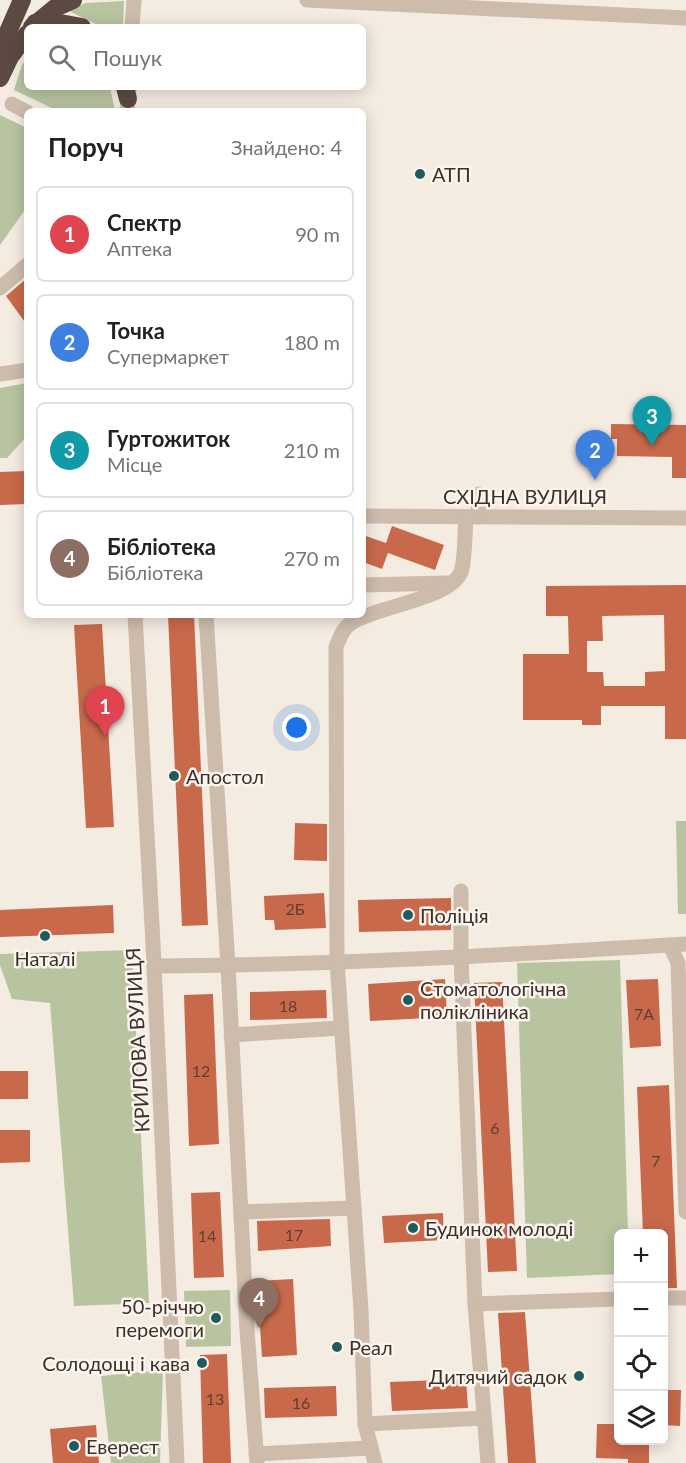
<!DOCTYPE html>
<html lang="uk">
<meta charset="utf-8">
<style>
body{margin:0;font-family:Lato,sans-serif;background:#f2f2f2;color:#202124}
.controls{position:absolute;right:18px;bottom:18px;display:grid;overflow:hidden;border-radius:9px;box-shadow:0 3px 15px #0003}
.controls button{width:54px;height:54px;display:grid;place-items:center;padding:0;border:0;border-bottom:2px solid #e0e0e0;background:#fff;color:#202124;font:30px sans-serif}
.you{position:absolute;left:297px;top:728px;width:21px;height:21px;margin:-15px;border:4px solid #fff;border-radius:50%;background:#1a73e8;box-shadow:0 0 0 9px #1a73e833}
.badge{display:grid;place-items:center;width:39px;height:39px;border-radius:50%;background:#ea580c;color:#fff;font-size:20px;font-weight:700}
.pin{position:absolute;translate:-50% -50px;filter:drop-shadow(0 2px 3px #0008)}
.pin::after{content:'';position:absolute;top:32px;width:21px;height:18px;background:inherit;clip-path:polygon(0 0,100% 0,50% 100%)}
.list{margin:0;padding:0;list-style:none}
h2{display:flex;justify-content:space-between;align-items:center;height:78px;margin:0;padding:0 24px;font-size:26px}
h2 small{font-size:20px;font-weight:400;color:#757577}
.list li{display:grid;grid-template-columns:39px 1fr auto;gap:18px;align-items:center;box-sizing:border-box;height:96px;margin:0 12px 12px;padding:0 12px;border:2px solid #e0e0e0;border-radius:9px}
.list b{display:block;font-size:22px;white-space:nowrap}
.list p{margin:0;font-size:20px;white-space:nowrap;color:#757577}
.list em{font-size:20px;font-style:normal;color:#757577}
.icon{flex:none;width:33px;height:33px;fill:none;stroke:currentColor;stroke-width:2;stroke-linecap:round;stroke-linejoin:round}
.map{position:relative;flex:none;width:686px;height:1463px;overflow:hidden}
.search{position:absolute;background:#fff;box-shadow:0 3px 15px #0003;left:24px;top:24px;width:342px;height:66px;display:flex;align-items:center;gap:15px;box-sizing:border-box;padding:0 21px;border-radius:9px;color:#757577;font-size:22px}
.panel{position:absolute;background:#fff;box-shadow:0 3px 15px #0003;left:24px;top:108px;width:342px;height:510px;border-radius:9px}
.map>svg:first-child{display:block}
.green{fill:#b8c4a0}
.building{fill:#c8694b;fill-rule:evenodd}
.lines{fill:none;stroke-linecap:round;stroke-linejoin:round}
.minor{stroke:#cdbbac;stroke-width:15}
.highway{stroke:#5c4a42;stroke-width:18}
.poi-dot{fill:#1f5a5e;stroke:#fbf5ee;stroke-width:2}
.labels{text-anchor:middle;dominant-baseline:central;stroke-width:5;stroke-linejoin:round;paint-order:stroke}
.number-label{font-size:16px;fill:#5e3e33}
.poi-label{font-size:20px;fill:#3b302b;stroke:#fbf5ee;text-anchor:start}
.street-label{font-size:20px;fill:#3b302b;stroke:#fbf5ee}
</style>
<div class="map">
<svg width="686" height="1463" viewBox="0 0 686 1463">
<rect width="100%" height="100%" fill="#f4ebe1"/>
<g class="green">
<path d="M124,1L123,27H102L71,12V9L86,3Z"/>
<path d="M27,58V87H110L115,111H58L14,90L22,65Z"/>
<path d="M0,115L27,128V207L0,245Z"/>
<path d="M27,383V436L7,458H0V388Z"/>
<path d="M676,821H686V914H678Z"/>
<path d="M132,950L149,1303L74,1306L50,1003L12,999L0,965V954Z"/>
<path d="M620,960L628,1233L618,1234V1274L527,1278L517,963Z"/>
<path d="M230,1290L231,1346L186,1347L184,1291Z"/>
<path d="M163,1370L160,1463H111L101,1376Z"/>
</g>
<g class="building">
<path d="M26,279L27,280V325L6,296Z"/>
<path d="M611,424L686,425V478H672V457L617,456V439H611Z"/>
<path d="M27,471V504L0,505V472Z"/>
<path d="M392,526L444,545L435,570L388,553L382,569L363,562V535L386,543Z"/>
<path d="M686,585V739H665V706H601V725H582V720H523V654H569L568,616H546V586ZM664,615L665,671L645,672V686H604L603,672H587V641H603L602,616Z"/>
<path d="M168,615H194L208,925L182,926Z"/>
<path d="M102,624L114,827L86,828L74,625Z"/>
<path d="M295,823L327,824V861L294,860Z"/>
<path d="M324,893L326,928L275,930L274,920H265L264,896Z"/>
<path d="M451,898V930L359,932L358,900Z"/>
<path d="M113,905L114,933L0,937V910Z"/>
<path d="M445,979L447,1017L370,1021L368,984Z"/>
<path d="M658,979L661,1046L630,1048L626,980Z"/>
<path d="M502,982L517,1271L488,1272L474,983Z"/>
<path d="M326,990L327,1018L250,1020V992Z"/>
<path d="M213,994L219,1144L189,1146L184,995Z"/>
<rect x="0" y="1071" width="28" height="28"/>
<path d="M669,1085L677,1288H663V1233H643L637,1087Z"/>
<path d="M0,1130H30V1162L0,1163Z"/>
<path d="M220,1192L224,1277L194,1278L191,1193Z"/>
<path d="M443,1213L444,1240L384,1243L382,1216Z"/>
<path d="M330,1219L331,1246L258,1251L257,1221Z"/>
<path d="M293,1279L297,1355L262,1357L257,1281Z"/>
<path d="M525,1312L536,1463H508L498,1313Z"/>
<path d="M227,1354L231,1463H203L200,1355Z"/>
<path d="M466,1379L468,1408L392,1411L390,1382Z"/>
<path d="M336,1386L337,1416L265,1418L264,1388Z"/>
<path d="M663,1390H681L680,1426L663,1425Z"/>
<path d="M597,1424H618V1440H649V1463H628V1459L596,1458Z"/>
<path d="M96,1425L99,1463H53L50,1429Z"/>
</g>
<g class="lines">
<g class="minor">
<path d="M307,0L686,18"/>
<path d="M132,27L134,0"/>
<path d="M12,104L27,112"/>
<path d="M127,111L129,87"/>
<path d="M0,288L27,265"/>
<path d="M0,374L27,370"/>
<path d="M363,516L686,518"/>
<path d="M478,517L479,494"/>
<path d="M363,585L447,583"/>
<path d="M135,615L153,944L177,1463"/>
<path d="M206,615L228,966L247,1330L257,1463"/>
<path d="M461,891V957L475,1304L488,1463"/>
<path d="M670,945L678,963L686,1212"/>
<path d="M154,966C331,965 509,955 686,944"/>
<path d="M231,1035L341,1028"/>
<path d="M241,1212L354,1208"/>
<path d="M664,1298H686"/>
<path d="M475,1304L618,1299"/>
<path d="M365,1424L484,1418"/>
<path d="M256,1454L371,1448"/>
<path d="M375,1463L365,1424L361,1310L337,962L336,647C339,640 343,628 350,624C375,606 449,600 461,572C465,562 465,530 466,517"/>
</g>
<g class="highway">
<path d="M35,23L55,22L82,27"/>
<path d="M32,27L55,8L73,0"/>
<path d="M0,50L22,0"/>
<path d="M0,78L10,57L27,34"/>
<path d="M125,87L128,99"/>
</g>
</g>
<g class="poi-dot">
<circle cx="420" cy="174" r="6"/>
<circle cx="174" cy="776" r="6"/>
<circle cx="408" cy="915" r="6"/>
<circle cx="45" cy="936" r="6"/>
<circle cx="408" cy="1000" r="6"/>
<circle cx="413" cy="1228" r="6"/>
<circle cx="216" cy="1318" r="6"/>
<circle cx="337" cy="1347" r="6"/>
<circle cx="202" cy="1363" r="6"/>
<circle cx="579" cy="1376" r="6"/>
<circle cx="74" cy="1446" r="6"/>
</g>
<g class="labels">
<g class="number-label">
<text x="295" y="908">2Б</text>
<text x="288" y="1005">18</text>
<text x="644" y="1013">7А</text>
<text x="201" y="1070">12</text>
<text x="495" y="1127">6</text>
<text x="656" y="1160">7</text>
<text x="294" y="1234">17</text>
<text x="207" y="1235">14</text>
<text x="215" y="1398">13</text>
<text x="301" y="1402">16</text>
</g>
<g class="poi-label">
<text x="432" y="174">АТП</text>
<text x="186" y="776">Апостол</text>
<text x="420" y="915">Поліція</text>
<text x="45" y="958" text-anchor="middle">Наталі</text>
<text x="420" y="988">Стоматологічна<tspan x="420" dy="23">полікліника</tspan></text>
<text x="425" y="1228">Будинок молоді</text>
<text x="204" y="1306" text-anchor="end">50-річчю<tspan x="204" dy="23">перемоги</tspan></text>
<text x="349" y="1347">Реал</text>
<text x="190" y="1363" text-anchor="end">Солодощі і кава</text>
<text x="567" y="1376" text-anchor="end">Дитячий садок</text>
<text x="86" y="1446">Еверест</text>
</g>
<g class="street-label">
<text x="525" y="496">СХІДНА ВУЛИЦЯ</text>
<text transform="translate(137 1040) rotate(-93)">КРИЛОВА ВУЛИЦЯ</text>
</g>
</g>
</svg>
<div class="controls">
<button>+</button>
<button>−</button>
<button><svg class="icon" aria-label="locate" viewBox="0 0 24 24"><circle cx="12" cy="12" r="6"/><path d="M12 2v4M12 18v4M2 12h4M18 12h4"/></svg></button>
<button><svg class="icon" aria-label="layers" viewBox="0 0 24 24"><path d="M12 4l9 5-9 5-9-5zM3 14l9 5 9-5"/></svg></button>
</div>
<div class="you"></div>
<div class="pin badge" style="left:105px;top:736px;background:#e0444e">1</div>
<div class="pin badge" style="left:595px;top:480px;background:#3f7fe0">2</div>
<div class="pin badge" style="left:652px;top:446px;background:#0f9aa8">3</div>
<div class="pin badge" style="left:259px;top:1328px;background:#8d6e63">4</div>
<div class="search"><svg class="icon" aria-label="search" viewBox="0 0 24 24"><circle cx="10" cy="10" r="6"/><path d="M15 15l6 6"/></svg>Пошук</div>
<section class="panel">
<h2>Поруч<small>Знайдено: 4</small></h2>
<ul class="list">
<li><span class="badge" style="background:#e0444e">1</span><div><b>Спектр</b><p>Аптека</p></div><em>90 m</em></li>
<li><span class="badge" style="background:#3f7fe0">2</span><div><b>Точка</b><p>Супермаркет</p></div><em>180 m</em></li>
<li><span class="badge" style="background:#0f9aa8">3</span><div><b>Гуртожиток</b><p>Місце</p></div><em>210 m</em></li>
<li><span class="badge" style="background:#8d6e63">4</span><div><b>Бібліотека</b><p>Бібліотека</p></div><em>270 m</em></li>
</ul>
</section>
</div>
